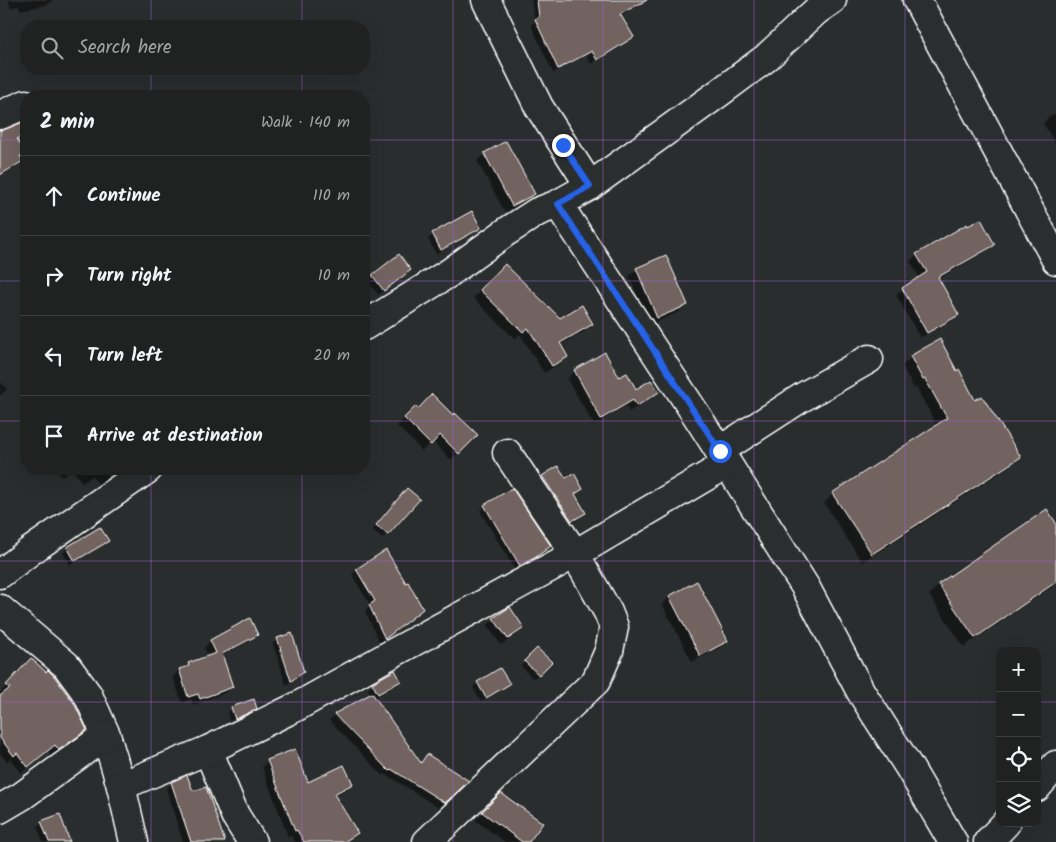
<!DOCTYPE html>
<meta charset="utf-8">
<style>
body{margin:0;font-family:Kalam,sans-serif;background:#2d2f2f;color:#f1f3f6}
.controls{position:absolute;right:15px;bottom:15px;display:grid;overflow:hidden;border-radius:10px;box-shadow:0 5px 20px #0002}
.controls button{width:45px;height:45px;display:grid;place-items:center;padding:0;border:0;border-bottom:1px solid #3d3f40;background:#202222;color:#f1f3f6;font:25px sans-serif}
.stop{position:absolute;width:15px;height:15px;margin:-11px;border:4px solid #2563eb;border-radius:50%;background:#fff}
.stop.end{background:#2563eb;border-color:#fff;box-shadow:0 1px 5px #0008}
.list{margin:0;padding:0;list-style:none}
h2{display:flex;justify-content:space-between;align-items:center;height:65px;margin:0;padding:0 20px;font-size:21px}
h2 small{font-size:16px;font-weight:400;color:#a2a4a5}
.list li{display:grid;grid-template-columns:32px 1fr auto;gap:15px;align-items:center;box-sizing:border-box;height:80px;padding:0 20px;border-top:1px solid #3d3f40}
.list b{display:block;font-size:19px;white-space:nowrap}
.list em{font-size:16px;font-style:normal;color:#a2a4a5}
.icon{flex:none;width:28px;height:28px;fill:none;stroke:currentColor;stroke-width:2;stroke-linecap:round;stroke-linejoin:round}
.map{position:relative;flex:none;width:1056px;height:842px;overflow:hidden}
.search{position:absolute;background:#202222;box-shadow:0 5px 20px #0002;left:20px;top:20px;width:350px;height:55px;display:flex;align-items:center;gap:12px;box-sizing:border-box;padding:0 18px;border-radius:20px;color:#a2a4a5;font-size:19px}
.panel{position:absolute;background:#202222;box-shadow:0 5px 20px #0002;left:20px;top:90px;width:350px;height:385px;border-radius:20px}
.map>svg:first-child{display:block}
.shadow{fill:#0007}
.building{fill:#726460;stroke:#fff}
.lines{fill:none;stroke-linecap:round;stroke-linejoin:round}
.minor-casing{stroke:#fff;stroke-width:31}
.minor{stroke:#2a2d2e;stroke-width:28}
.route{stroke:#2563eb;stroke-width:6}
.grid{fill:none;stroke:#9c61cf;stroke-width:1;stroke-opacity:0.55}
</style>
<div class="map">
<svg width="1056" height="842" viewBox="0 0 1056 842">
<rect width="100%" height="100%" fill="#2a2d2e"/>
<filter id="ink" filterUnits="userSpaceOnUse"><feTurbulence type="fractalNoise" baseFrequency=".02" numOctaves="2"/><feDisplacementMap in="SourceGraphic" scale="10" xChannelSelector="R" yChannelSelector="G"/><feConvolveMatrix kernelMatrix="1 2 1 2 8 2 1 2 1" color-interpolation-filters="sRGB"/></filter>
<g filter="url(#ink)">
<g class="shadow">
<path d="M9,0H52V1L47,5L20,10L19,6L10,8Z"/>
<path d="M531,0H630L633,6L628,11L620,16L632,36L627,41L591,64L586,55L553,73L531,25L535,21Z"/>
<path d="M1056,113V145L1043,123L1048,118Z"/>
<path d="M26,122V137L17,141L24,153L20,157L22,161L17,166L0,176V132L6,131Z"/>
<path d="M485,154L533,194L526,201L505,212L477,161Z"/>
<path d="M472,213L480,228L475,232L436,254L428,239L433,234Z"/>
<path d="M994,244L987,251L938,279L957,315L951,321L920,338L896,295L902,289L920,278L910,261L917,255Z"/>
<path d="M399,256L405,275L378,295L368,281Z"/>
<path d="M505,265L559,319L591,324L584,332L560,345L567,356L559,364L544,373L520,334L515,339L473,298Z"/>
<path d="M637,269L686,305L679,312L650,325L629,276Z"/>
<path d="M604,354L619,379L636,391L657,392L650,399L629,412L626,406L594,425L567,379L574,371Z"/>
<path d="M911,357L956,372L975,401L1019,456L1010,466L874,555L835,494L937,426L916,387L914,389L902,366Z"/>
<path d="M0,381L7,389L0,396Z"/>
<path d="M415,408L418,410L453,416L476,435L451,460L432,441L422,451L397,426Z"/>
<path d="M558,468L565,480L581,489L575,495L585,512L577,520L564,528L535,485L542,477Z"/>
<path d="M55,469H71L62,477Z"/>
<path d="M72,469H117L98,484L92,476L83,483Z"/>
<path d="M511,490L544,551L530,562L515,570L480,511L485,506Z"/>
<path d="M403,494L418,499L382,539L372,530Z"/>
<path d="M832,495L872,556L862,562L824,503Z"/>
<path d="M1056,525V584L964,647L929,595L939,585Z"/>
<path d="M100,529L107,540L102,545L70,565L63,553L68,548Z"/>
<path d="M385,552L416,614L380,643L365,611L370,605L352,575L356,570Z"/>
<path d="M669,597L727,640L719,648L692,662L662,604Z"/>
<path d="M510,609L522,628L516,635L501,645L487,626L493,619Z"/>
<path d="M249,620L257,634L250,641L221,656L232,686L225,693L193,705L191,699L182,703L173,677L179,670L184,668L188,664L209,657L204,648L210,641Z"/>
<path d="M278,639L302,672L286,685L273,644Z"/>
<path d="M537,650L550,662L533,679L521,666Z"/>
<path d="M25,667L46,673L85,730L78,736L51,756L48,751L21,773L10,759L7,762L0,753V697L3,695L0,693Z"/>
<path d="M500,670L508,684L503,689L481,702L473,688L477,683Z"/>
<path d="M395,671L400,681L395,685L374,698L420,763L427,756L467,781L439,808L385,774L383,776L329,720L335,715L371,695L368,689L372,684Z"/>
<path d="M232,708H256L251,713L230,723L227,713Z"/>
<path d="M268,761L307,784H352L346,790L334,796L357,833L346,842H295L291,836L288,837L262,767Z"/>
<path d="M172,783L192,793L223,842H183L166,789Z"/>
<path d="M502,794L527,842H505L475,820Z"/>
<path d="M42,822L69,842H43L37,827Z"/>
</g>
<g class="building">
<path d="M537,0H647L620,14L634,37L597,60L592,51L558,69L535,19L539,17Z"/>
<path d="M26,121V135L17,139L26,153L20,156L23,161L0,175V130L6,129Z"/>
<path d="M506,141L535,194L512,206L484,153Z"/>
<path d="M472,211L481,228L441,250L432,233Z"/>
<path d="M981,219L995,245L938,277L959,315L927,333L902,288L927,272L916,254L967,224L968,226Z"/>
<path d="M399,254L411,270L384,291L372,275Z"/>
<path d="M666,255L688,305L657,318L636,268Z"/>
<path d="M505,264L560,318L582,305L593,324L560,343L568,357L552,366L528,328L523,332L480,290Z"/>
<path d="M940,339L957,371L959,369L975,400L982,396L1021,457L872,554L832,493L947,418L925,379L923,380L910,356Z"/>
<path d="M605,352L619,377L627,373L636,389L651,380L659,392L637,406L633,400L601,419L574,370Z"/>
<path d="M432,394L453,415L455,413L478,435L459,454L440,435L431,445L404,418L416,406L418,409Z"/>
<path d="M558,466L566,478L574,473L583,489L575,494L586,513L572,521L542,476Z"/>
<path d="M407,488L420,499L388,535L376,525Z"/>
<path d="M512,488L551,546L536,557L520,566L484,505Z"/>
<path d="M1047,509L1056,523V582L975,638L938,584Z"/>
<path d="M100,527L109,541L75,561L67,547Z"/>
<path d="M386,550L406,583L408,582L423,609L385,639L369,605L375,601L356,569Z"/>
<path d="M697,581L728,641L700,656L669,596Z"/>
<path d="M510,607L524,628L508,639L493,618Z"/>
<path d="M250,618L258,635L222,654L233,687L200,699L198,694L188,697L179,669L189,666L188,663L216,653L210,640Z"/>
<path d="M292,633L304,672L291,681L277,638Z"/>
<path d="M537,648L552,662L539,675L524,661Z"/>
<path d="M31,658L46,672L48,670L54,676L74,703L87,730L59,750L55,745L28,767L17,753L14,756L0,738V696L10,688L6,685Z"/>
<path d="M500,668L510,684L486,698L477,682Z"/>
<path d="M395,670L401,681L378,694L372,683Z"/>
<path d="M372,693L421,763L427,754L469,781L445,803L391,769L389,771L334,714Z"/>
<path d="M254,699L257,709L235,719L231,707Z"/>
<path d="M295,749L308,782L344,765L353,784L334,794L358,833L344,842H304L297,830L295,831L267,760Z"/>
<path d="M187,775L193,791L206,787L225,842H191L171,782Z"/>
<path d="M501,793L543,823L529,842H522L482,812Z"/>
<path d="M60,814L70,842H49L41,821Z"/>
</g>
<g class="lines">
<defs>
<g id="minor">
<path d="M486,0L539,107L590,186"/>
<path d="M917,0L1056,260"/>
<path d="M0,115L26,104"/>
<path d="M558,204L699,419L806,588L861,692L909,767L953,842"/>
<path d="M364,326L449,273L506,232L537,212L558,204L590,186L719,93L766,58L816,11L832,0"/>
<path d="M719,451L801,398L869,359"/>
<path d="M0,574L29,552L148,469"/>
<path d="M0,609L66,665L88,695L106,735L121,786L134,842"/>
<path d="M208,750L235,815L252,842"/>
<path d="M121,786L208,750L298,706L393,653L575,554L727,464"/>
<path d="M1037,787L1056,765"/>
<path d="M0,809L22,796L106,735"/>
<path d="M427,842L596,681L609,651L614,627L608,612L575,554L507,453"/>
<path d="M988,842L1006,823"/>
</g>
</defs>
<use href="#minor" class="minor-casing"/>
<use href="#minor" class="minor"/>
</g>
</g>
<g class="lines" filter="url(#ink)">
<path class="route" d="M563,145L590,186L558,204L720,451"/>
</g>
<path class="grid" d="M151,0V26M302,0V26M453,0V842M603,0V842M754,0V842M905,0V842M151,69V96M302,69V96M0,140H26M364,140H1056M0,281H26M364,281H1056M0,421H26M364,421H1056M151,469V842M302,469V842M0,561H1056M0,702H1000M1037,702H1056"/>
</svg>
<div class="controls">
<button>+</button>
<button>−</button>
<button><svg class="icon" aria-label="locate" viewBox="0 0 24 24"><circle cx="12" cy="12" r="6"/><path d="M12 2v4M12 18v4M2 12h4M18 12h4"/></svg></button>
<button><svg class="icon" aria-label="layers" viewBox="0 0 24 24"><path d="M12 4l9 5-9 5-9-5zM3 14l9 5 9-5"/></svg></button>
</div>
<div class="stop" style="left:720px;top:451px"></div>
<div class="stop end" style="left:563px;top:145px"></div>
<div class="search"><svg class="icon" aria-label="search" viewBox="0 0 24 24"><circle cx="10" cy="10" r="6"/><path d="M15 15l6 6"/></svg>Search here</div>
<section class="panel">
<h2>2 min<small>Walk · 140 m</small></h2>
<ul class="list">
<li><svg class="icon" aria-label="ahead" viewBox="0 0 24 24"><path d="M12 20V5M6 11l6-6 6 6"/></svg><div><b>Continue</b></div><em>110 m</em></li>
<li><svg class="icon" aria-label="right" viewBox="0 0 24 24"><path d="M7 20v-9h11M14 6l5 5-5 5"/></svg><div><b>Turn right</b></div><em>10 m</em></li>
<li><svg class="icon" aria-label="left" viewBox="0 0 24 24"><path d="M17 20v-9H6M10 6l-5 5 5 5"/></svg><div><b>Turn left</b></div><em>20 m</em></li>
<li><svg class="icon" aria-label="arrive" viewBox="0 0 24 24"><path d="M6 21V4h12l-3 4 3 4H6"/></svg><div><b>Arrive at destination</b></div></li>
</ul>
</section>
</div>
